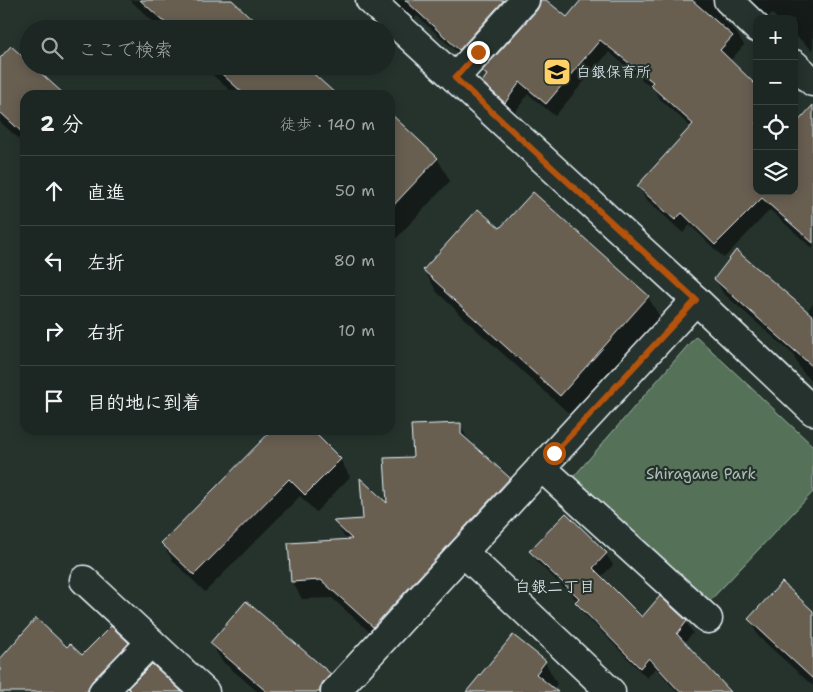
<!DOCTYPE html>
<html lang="ja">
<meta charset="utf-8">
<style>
body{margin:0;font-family:"Shantell Sans","Klee One",sans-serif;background:#252e2a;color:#f1f3f6}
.controls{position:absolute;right:15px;top:15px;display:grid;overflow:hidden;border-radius:10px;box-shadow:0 2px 12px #0003}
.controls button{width:45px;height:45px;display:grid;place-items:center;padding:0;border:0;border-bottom:1px solid #3a4340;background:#1c2622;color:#f1f3f6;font:25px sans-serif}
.stop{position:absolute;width:15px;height:15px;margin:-11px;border:4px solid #b45309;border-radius:50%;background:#fff}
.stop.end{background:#b45309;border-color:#fff;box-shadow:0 1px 5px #0008}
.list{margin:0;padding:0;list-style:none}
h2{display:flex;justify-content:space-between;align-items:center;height:65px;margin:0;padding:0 20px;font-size:21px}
h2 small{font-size:16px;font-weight:400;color:#a0a5a5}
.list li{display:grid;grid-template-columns:32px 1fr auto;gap:15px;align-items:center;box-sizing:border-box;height:70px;padding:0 20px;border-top:1px solid #3a4340}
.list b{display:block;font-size:19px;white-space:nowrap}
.list em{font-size:16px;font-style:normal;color:#a0a5a5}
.icon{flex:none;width:28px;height:28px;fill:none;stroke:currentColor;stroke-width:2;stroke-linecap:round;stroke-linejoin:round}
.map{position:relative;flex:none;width:813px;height:692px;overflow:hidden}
.search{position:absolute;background:#1c2622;box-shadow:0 2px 12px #0003;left:20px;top:20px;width:375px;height:55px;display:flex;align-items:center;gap:12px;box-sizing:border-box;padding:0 18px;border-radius:28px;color:#a0a5a5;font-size:19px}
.panel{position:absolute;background:#1c2622;box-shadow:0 2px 12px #0003;left:20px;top:90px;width:375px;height:345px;border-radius:15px}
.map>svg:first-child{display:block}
.green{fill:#557259;stroke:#9eb2a8}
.shadow{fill:#0007}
.building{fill:#675e51;stroke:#e8f1f8}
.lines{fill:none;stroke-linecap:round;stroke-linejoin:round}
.minor-casing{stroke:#e8f1f8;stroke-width:31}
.minor{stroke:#26332d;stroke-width:28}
.route{stroke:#b45309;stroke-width:6}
.labels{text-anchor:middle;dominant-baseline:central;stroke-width:4.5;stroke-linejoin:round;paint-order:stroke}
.poi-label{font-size:15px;fill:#e8f1f8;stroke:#26332d;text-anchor:start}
.park-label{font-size:15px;fill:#adbeb8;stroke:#26332d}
.neighbourhood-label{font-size:16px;fill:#e8f1f8;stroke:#26332d}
</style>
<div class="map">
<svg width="813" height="692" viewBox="0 0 813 692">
<rect width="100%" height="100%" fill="#26332d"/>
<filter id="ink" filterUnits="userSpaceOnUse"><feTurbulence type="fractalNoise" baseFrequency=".02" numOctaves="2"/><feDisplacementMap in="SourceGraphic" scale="10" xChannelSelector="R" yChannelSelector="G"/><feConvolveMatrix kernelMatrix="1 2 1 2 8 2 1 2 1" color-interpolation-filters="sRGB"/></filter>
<g filter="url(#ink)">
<path class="green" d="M696,336L813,446V492L703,608L569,482Z"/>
<g class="shadow">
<path d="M130,0H230L261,29H161Z"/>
<path d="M392,0H523L467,61L417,16L413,20Z"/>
<path d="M541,0H544L567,19L582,0H729L720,11V16L736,32L744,45L730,61L757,191H794V114L801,120L813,119V249L770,210L724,258L690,225L683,233L646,199L638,186L692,128L660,99L654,90L609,52L555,116L528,94L513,115L491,95L483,82L487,76L484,71L538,11Z"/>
<path d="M744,0H813V51L794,34V19H778L772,14L768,19H765Z"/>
<path d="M0,60L29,66L63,95H25V144L0,122Z"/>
<path d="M203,66H303L335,95H235Z"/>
<path d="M390,115L437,158L450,181L390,245Z"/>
<path d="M533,193L648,297L661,319L573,417L458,313L455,309L437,292L424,270L500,230Z"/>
<path d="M715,279L806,312L813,304V382L801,370L794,357L795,356L723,293Z"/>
<path d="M460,424L470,444L509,479L520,497L384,645L332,598L302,599L292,581L347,541L335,522L364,520L388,506L414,458Z"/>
<path d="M274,430H310L340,459L350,477L316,512L300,496L205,592L173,561L162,543Z"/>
<path d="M566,515L606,554L613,565L601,577L642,618L660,598L686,622L693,633L684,643L729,692H677L656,668L647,678L583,613L577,602L578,601L537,562L531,551Z"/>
<path d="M813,612V686L759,637L749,619Z"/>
<path d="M128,643L135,656L100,692H0V661L67,649L82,657Z"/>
<path d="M211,643L330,674L340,692H258L222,661Z"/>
<path d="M545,662L557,684L551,691L552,692H468Z"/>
</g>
<g class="building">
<path d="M140,0H232L263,29H172Z"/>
<path d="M405,0H504L459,50Z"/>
<path d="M540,0H546L567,17L581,0H692L733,36L720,50L757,86V191H794V126L813,105V243L762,198L715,245L682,213L675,220L637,186L693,124L650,85L653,82L600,40L546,104L520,82L505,103L482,82L487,75L482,71L537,10L540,4Z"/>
<path d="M11,46L29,62V66H33L65,95H25V135L0,112V58Z"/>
<path d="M213,66H305L337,95H245Z"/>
<path d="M390,113L438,158L390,209Z"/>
<path d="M533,192L649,296L560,396L444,291L445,290L423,270L478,209L500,228Z"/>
<path d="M736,250L813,316V367L714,279Z"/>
<path d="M461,423V434L510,478L373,627L321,580L291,582L288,543L352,539L333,521L363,519L360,478L387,503L384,458L413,457L411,425Z"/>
<path d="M272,430H312L341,459L305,495L289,479L194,575L161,543Z"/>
<path d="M566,513L607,553L593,568L642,617L660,596L687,621L677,634L731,692H680L649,658L640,668L575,602L579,598L529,551Z"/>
<path d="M782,582L813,611V679L748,619Z"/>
<path d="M246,601L331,674L323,682L320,688V692H267L210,643Z"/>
<path d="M36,618L67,647L70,644L82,655L111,626L129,643L92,681L88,688V692H0V659Z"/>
<path d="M513,635L546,661L536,674L558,692H466Z"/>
<path d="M152,664L182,692H132L128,688Z"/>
</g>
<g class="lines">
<defs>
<g id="minor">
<path d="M370,0L696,300L813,411"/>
<path d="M728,0L757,28"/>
<path d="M794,64L813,82"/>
<path d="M455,78L525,0"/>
<path d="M541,467L708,619"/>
<path d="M463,552L611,692"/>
<path d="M84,580L205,692"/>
<path d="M103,692L151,642"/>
<path d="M335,692L463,552L696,300"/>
</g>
</defs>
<use href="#minor" class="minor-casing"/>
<use href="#minor" class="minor"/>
</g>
</g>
<g class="lines" filter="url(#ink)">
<path class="route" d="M478,52L455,78L696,300L554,453"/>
</g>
<defs>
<symbol id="school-square" viewBox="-11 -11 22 22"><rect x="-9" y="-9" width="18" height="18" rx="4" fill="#ffd166" stroke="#26332d"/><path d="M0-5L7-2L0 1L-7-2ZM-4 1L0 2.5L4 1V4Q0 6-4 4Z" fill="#111"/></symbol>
</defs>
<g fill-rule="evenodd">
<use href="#school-square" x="541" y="56" width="32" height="32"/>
</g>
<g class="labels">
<g class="poi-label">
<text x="576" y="72">白銀保育所</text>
</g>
<g class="park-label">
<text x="701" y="474">Shiragane Park</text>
</g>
<g class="neighbourhood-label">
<text x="555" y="586">白銀二丁目</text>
</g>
</g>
</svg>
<div class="controls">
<button>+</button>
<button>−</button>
<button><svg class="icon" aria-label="locate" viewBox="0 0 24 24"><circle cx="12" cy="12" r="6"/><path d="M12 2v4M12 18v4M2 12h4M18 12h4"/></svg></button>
<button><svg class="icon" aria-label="layers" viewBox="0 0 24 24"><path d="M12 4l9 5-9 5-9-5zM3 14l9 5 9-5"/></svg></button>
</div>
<div class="stop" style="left:554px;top:453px"></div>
<div class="stop end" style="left:478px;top:52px"></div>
<div class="search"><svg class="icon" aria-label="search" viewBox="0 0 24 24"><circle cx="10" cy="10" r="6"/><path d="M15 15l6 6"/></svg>ここで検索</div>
<section class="panel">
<h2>2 分<small>徒歩 · 140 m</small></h2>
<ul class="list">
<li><svg class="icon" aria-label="ahead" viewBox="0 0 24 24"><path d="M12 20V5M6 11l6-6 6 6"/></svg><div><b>直進</b></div><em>50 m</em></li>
<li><svg class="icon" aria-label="left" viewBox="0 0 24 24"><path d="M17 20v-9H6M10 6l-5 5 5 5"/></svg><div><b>左折</b></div><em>80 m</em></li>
<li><svg class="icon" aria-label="right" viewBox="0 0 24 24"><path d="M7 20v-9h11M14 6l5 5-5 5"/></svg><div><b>右折</b></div><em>10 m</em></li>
<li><svg class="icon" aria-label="arrive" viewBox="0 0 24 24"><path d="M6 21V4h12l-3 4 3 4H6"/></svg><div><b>目的地に到着</b></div></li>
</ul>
</section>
</div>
